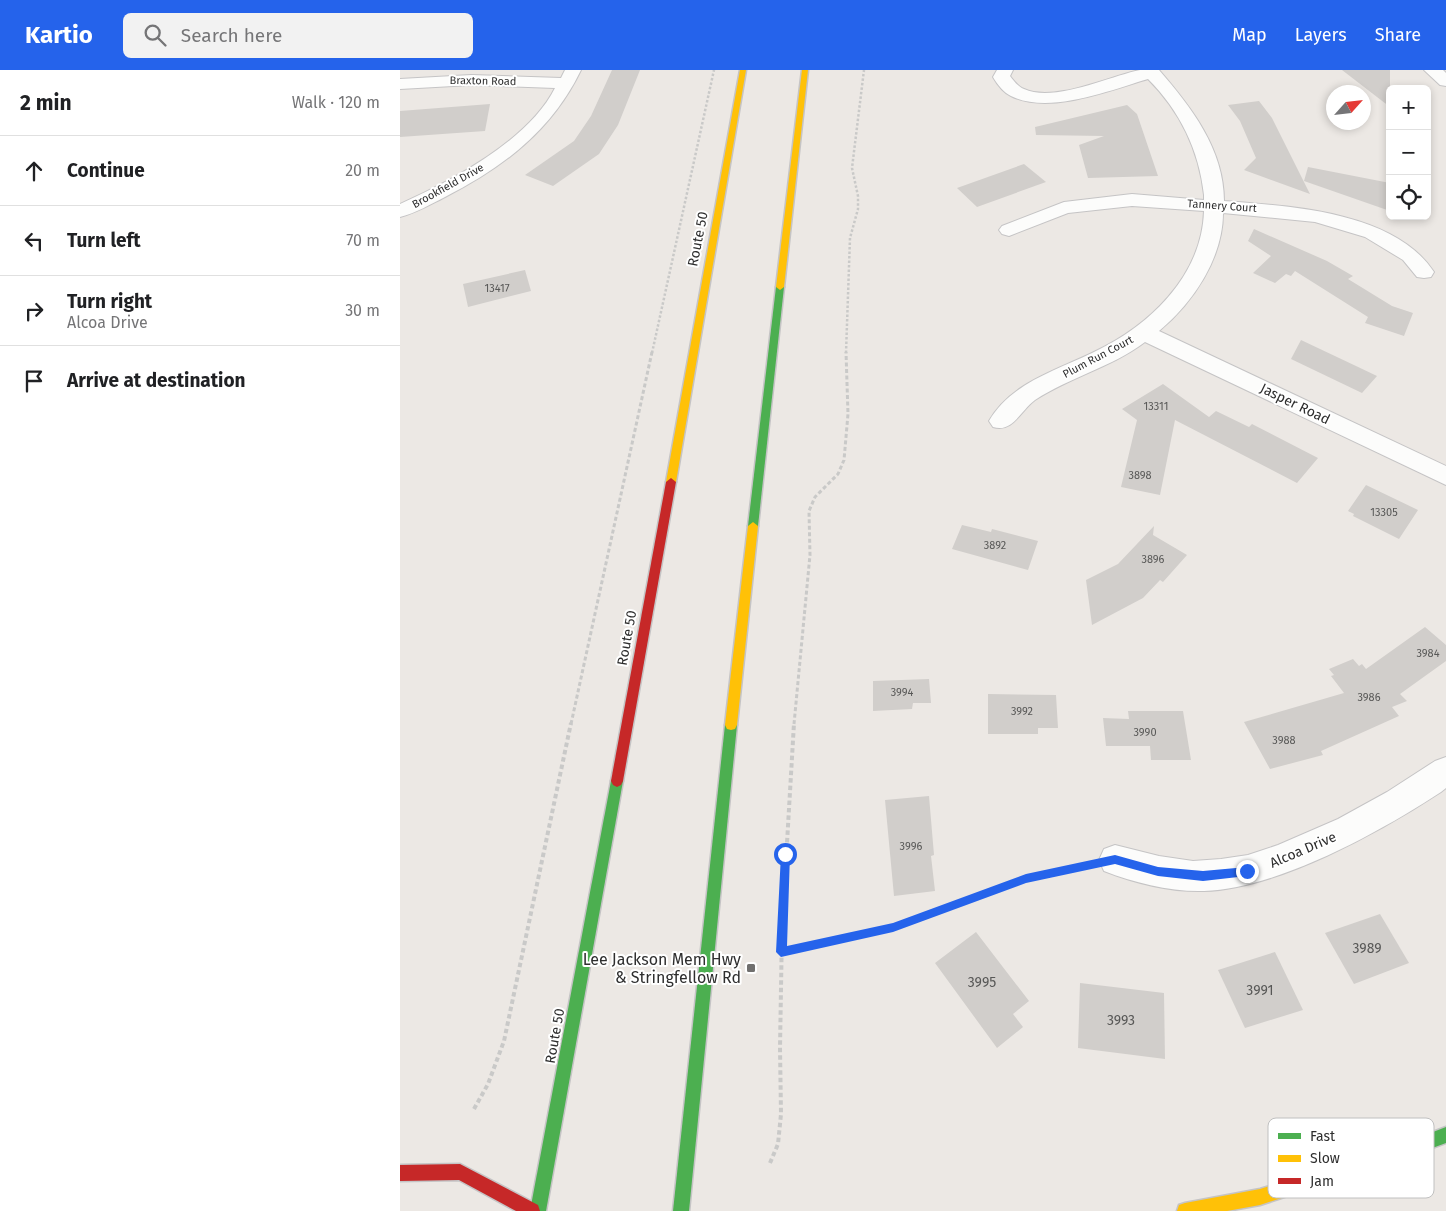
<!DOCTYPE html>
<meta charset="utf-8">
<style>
body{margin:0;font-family:"Fira Sans",sans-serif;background:#f2f2f2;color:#202124}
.controls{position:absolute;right:15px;top:15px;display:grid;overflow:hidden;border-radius:8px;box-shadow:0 2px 8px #0003}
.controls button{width:45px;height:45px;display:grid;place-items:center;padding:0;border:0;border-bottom:1px solid #e0e0e0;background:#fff;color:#202124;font:25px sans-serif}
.compass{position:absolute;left:926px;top:15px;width:45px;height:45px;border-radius:50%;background:#fff;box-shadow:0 2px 8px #0003;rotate:63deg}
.stop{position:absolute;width:15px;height:15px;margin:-11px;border:4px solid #2563eb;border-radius:50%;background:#fff}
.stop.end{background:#2563eb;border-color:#fff;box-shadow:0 1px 5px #0008}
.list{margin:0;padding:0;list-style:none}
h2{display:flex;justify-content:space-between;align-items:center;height:65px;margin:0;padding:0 20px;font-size:21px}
h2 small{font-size:16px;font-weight:400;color:#757577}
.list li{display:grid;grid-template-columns:32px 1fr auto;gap:15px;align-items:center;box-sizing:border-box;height:70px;padding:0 20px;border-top:1px solid #e0e0e0}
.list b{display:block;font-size:19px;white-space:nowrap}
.list p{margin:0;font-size:16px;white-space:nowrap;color:#757577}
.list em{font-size:16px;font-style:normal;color:#757577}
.icon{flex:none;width:28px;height:28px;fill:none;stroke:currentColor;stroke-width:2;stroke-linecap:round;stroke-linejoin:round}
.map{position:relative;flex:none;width:1046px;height:1141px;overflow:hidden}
header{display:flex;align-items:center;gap:30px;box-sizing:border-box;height:70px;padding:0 25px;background:#2563eb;color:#fff}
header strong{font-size:24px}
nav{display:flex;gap:28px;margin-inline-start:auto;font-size:18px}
.search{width:350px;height:45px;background:#f2f2f2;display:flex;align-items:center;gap:12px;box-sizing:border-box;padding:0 18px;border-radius:8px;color:#757577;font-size:19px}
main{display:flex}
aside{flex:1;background:#fff}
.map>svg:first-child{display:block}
.building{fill:#d1cecb}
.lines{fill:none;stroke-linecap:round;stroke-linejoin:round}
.street-casing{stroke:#c5c4c5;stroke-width:2}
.fast-casing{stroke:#c5c4c5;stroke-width:3}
.slow-casing{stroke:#c5c4c5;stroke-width:3}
.jam-casing{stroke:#c5c4c5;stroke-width:3}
.path-far2{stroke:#c9c9c8;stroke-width:2.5;stroke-dasharray:2.5 2;stroke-linecap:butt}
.path-far1{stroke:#c9c9c8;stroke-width:3;stroke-dasharray:4 2.5;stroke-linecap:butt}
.path{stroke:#c9c9c8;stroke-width:4;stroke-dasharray:4.5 3;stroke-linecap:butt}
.street{fill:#fcfcfb;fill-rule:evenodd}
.fast{fill:#4caf50;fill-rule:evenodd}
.slow{fill:#ffc107;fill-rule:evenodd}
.jam{fill:#c62828;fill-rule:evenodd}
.route{fill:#2563eb}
.poi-dot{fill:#706f6e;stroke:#fff;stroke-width:2}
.labels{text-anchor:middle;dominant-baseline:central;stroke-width:4;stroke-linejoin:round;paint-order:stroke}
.far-street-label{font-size:11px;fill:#2e2e2e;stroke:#fff}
.number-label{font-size:11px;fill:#585857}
.street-label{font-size:14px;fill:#2e2e2e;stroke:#fff}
.near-number-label{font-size:14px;fill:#585857}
.near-poi-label{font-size:16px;fill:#2e2e2e;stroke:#fff;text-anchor:end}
.key{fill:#fff;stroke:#c0c0c0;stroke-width:1}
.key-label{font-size:14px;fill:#2e2e2e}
</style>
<header>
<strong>Kartio</strong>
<div class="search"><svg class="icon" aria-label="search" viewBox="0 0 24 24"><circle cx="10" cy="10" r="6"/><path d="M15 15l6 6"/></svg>Search here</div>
<nav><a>Map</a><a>Layers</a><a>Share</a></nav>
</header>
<main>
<aside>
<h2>2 min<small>Walk · 120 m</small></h2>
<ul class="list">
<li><svg class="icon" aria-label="ahead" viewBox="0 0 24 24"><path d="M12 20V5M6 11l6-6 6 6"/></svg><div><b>Continue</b></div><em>20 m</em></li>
<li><svg class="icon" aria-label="left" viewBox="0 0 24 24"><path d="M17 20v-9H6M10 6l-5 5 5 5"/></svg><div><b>Turn left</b></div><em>70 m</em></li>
<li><svg class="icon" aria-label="right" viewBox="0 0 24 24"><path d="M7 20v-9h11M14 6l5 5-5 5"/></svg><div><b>Turn right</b><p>Alcoa Drive</p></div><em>30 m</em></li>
<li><svg class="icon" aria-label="arrive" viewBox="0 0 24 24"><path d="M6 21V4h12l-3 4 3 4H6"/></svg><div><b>Arrive at destination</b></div></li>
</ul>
</aside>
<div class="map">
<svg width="1046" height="1141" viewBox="0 0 1046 1141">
<rect width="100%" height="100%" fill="#ece8e4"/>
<g class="building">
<path d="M212,0H240L218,55L199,84L153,116L125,105L174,71L191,46Z"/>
<path d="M942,0H990V37Z"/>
<path d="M859,31L872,48L910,124L844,100L856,88L840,51L828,35Z"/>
<path d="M90,34L85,61L0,67V41Z"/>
<path d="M727,35L737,44L758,106L688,108L679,75L704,66L636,65L635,57Z"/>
<path d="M624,94L646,112L577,137L557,118Z"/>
<path d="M908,97L990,113V141L904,111Z"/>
<path d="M854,159L927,191L953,206L948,209L992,236L1013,243L1004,266L965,253L968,247L895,201L891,206L886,204L875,213L853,203L871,186L848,171Z"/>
<path d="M125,200L131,221L68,237L63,214Z"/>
<path d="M901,270L956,296L977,306L962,323L891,289Z"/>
<path d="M763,314L809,347L816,341L849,357L852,354L918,388L897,413L775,350L760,425L721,417L737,350L722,339Z"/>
<path d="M966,415L1018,440L999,469L953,446L954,444L948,441Z"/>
<path d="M562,455L591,462L592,459L638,471L628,500L552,479Z"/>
<path d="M754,456L753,465L787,485L763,512L760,510L743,528L692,555L686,510L718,494Z"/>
<path d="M1025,557L1046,575V591L1000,624L1007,631L992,637L999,646L921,681L923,685L870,699L844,652L944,623L931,606L934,605L929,599L953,589L959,596L962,594L966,599Z"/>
<path d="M529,609L531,633H513L512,639L473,641V611Z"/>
<path d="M588,624L656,625L658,658H638V664H588Z"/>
<path d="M728,641H783L791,690H751L750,676H706L703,648L729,649Z"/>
<path d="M529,726L534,785L531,786L535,821L494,826L485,730Z"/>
<path d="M980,844L1009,893L954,914L925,863Z"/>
<path d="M576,862L629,931L613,944L623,957L597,978L535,893Z"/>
<path d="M875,882L903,940L845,958L818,900Z"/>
<path d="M680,913L764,923L765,989L678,978Z"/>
</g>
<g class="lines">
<defs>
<g id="street">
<path d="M165,0H181C152,60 104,97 45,127C31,134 16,143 0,147V134C52,111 129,70 155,18L71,15L0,19V9L71,5L161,8Z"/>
<path d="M597,0H613L610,6C614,11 618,17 624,19C654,33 710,6 740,0C746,0 753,0 759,0C791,37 824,79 824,131C889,136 994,141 1034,202L1031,207L1024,208L1017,207L1003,190L965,167L915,152L823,143C823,188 793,233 759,261L1046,396V415L745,272C712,297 670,307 635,330C620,341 613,363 593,357L589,351C611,313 655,301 692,283C748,257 802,207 804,141L732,136L668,143L609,166L602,164L599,160L602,156L664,132L732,124L804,130V125C799,80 780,41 748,9C711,20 649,45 611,26C604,23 597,14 593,7Z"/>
<path d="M1024,0H1043L1046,3V16L1040,15Z"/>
<path d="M1046,687V718L1041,722C980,762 877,819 804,821C771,822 735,813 704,801L699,790L704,779L715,775L759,786L793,791L821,789L848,785L878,775L938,749L987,722L1035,691Z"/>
</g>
<g id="fast">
<path d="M380,214L384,217L358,456L353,460L348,456L376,217Z"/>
<path d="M331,650L335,651L337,655L289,1141H273L325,655L327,651Z"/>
<path d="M217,705L221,707L223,711L146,1141H130L211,711L213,707Z"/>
<path d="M1046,1057V1073L978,1098L973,1095L970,1090L973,1085Z"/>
</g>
<g id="slow">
<path d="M340,0H346L276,412L271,416L266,412Z"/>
<path d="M402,0H408L384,217L380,220L376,217Z"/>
<path d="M353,452L358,456L337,655L335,659L331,660L327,659L325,655L348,456Z"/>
<path d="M978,1082L983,1085L986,1090L983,1095L860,1135L827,1141H777L779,1135L785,1133L860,1119Z"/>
</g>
<g id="jam">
<path d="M271,408L276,412L223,711L221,715L217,717L213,715L211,711L266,412Z"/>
<path d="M60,1094L138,1135L140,1141H116L59,1110L0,1111V1095Z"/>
</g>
</defs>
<use href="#street" class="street-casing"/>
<use href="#fast" class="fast-casing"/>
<use href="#slow" class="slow-casing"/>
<use href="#jam" class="jam-casing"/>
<g class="path-far2">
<path d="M252,283L314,0"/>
<path d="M446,283L450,168L458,139V126L452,98L464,0"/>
</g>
<g class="path-far1">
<path d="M171,654L252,282"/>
<path d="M394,654L410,485L409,441L415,427L438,404L444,390L448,344L446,282"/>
</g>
<g class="path">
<path d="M382,882L493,858L626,809L685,796"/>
<path d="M74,1039L88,1014L104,971L171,653"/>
<path d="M370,1093L378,1074L381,1044L380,978L382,859L394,653"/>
</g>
<use href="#street" class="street"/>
<use href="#fast" class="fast"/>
<use href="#slow" class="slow"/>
<use href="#jam" class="jam"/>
</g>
<path class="route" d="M385,780L390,784L387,876L493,853L626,804L715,785L758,797L803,801L847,797L852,801L847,806L803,811L758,806L715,794L626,813L493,862L381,887L376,882L381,784Z"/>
<rect class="poi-dot" x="346" y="893" width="10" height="10" rx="2.5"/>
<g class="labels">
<g class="far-street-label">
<text transform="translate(83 11) rotate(1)">Braxton Road</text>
<text transform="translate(48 116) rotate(-29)">Brookfield Drive</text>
<text transform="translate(822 136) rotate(4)">Tannery Court</text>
<text transform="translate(698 287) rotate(-28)">Plum Run Court</text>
</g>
<g class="number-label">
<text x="97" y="218">13417</text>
<text x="756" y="336">13311</text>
<text x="740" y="405">3898</text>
<text x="984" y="442">13305</text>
<text x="595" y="475">3892</text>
<text x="753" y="489">3896</text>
<text x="1028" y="583">3984</text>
<text x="502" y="622">3994</text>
<text x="969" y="627">3986</text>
<text x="622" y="641">3992</text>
<text x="745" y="662">3990</text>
<text x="884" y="670">3988</text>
<text x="511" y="776">3996</text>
</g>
<g class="street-label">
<text transform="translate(298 169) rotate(-79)">Route 50</text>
<text transform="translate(895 334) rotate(26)">Jasper Road</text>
<text transform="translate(227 568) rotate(-80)">Route 50</text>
<text transform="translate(903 780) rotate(-23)">Alcoa Drive</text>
<text transform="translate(155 966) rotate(-80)">Route 50</text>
</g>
<g class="near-number-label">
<text x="967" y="878">3989</text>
<text x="582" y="912">3995</text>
<text x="860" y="920">3991</text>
<text x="721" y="950">3993</text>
</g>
<g class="near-poi-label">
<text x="341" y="889">Lee Jackson Mem Hwy<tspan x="341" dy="18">&amp; Stringfellow Rd</tspan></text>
</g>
</g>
<rect x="868" y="1048" width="166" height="80" rx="8" class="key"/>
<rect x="878" y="1063" width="23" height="6" fill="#4caf50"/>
<rect x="878" y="1085" width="23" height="7" fill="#ffc107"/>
<rect x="878" y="1108" width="23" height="6" fill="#c62828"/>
<g class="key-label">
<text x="910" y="1071">Fast</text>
<text x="910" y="1093">Slow</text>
<text x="910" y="1116">Jam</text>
</g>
</svg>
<div class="controls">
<button>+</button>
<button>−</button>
<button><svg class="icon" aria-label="locate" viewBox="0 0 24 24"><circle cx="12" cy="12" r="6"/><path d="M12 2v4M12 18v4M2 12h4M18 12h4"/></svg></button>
</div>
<svg class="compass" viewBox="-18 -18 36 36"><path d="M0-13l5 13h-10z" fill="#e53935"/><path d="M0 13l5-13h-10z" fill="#757577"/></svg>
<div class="stop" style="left:385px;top:784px"></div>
<div class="stop end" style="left:847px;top:801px"></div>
</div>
</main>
